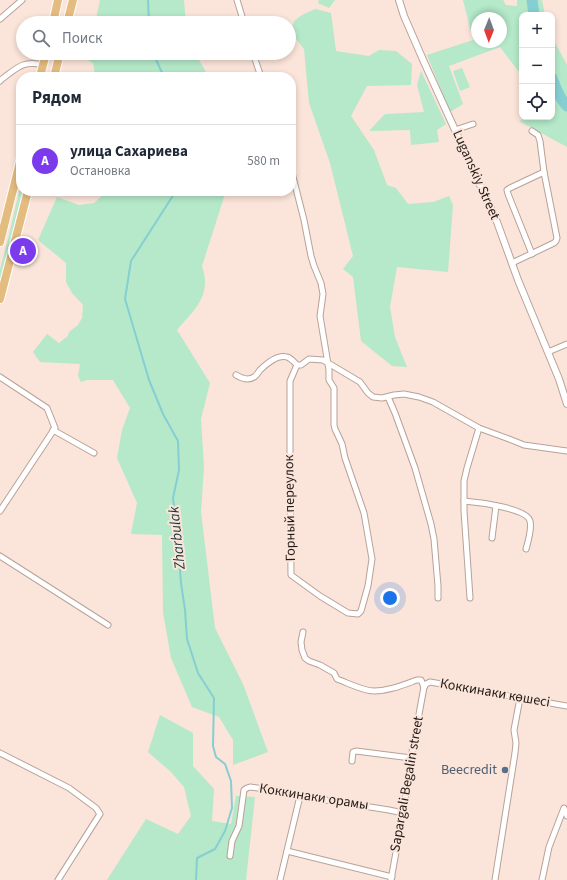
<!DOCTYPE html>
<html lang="ru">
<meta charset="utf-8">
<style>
body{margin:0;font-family:"Source Sans 3",sans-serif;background:#f6f6f7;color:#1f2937}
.controls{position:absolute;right:12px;top:12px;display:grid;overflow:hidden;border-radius:8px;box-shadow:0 2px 6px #0003}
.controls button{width:36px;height:36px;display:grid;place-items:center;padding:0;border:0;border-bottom:1px solid #e0e1e3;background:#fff;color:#1f2937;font:20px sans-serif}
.compass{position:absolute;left:471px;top:12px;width:36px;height:36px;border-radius:50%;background:#fff;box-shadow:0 2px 6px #0003;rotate:181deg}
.you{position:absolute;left:390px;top:598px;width:14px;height:14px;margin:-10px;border:3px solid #fff;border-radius:50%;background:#1a73e8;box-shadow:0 0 0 6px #1a73e833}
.badge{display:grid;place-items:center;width:26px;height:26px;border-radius:50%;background:#7c3aed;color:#fff;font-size:13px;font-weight:700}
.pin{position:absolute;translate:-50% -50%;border:2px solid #fff;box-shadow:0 1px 4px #0006}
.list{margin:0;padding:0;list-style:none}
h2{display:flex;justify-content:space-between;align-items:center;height:52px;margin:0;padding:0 16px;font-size:17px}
h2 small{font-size:13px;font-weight:400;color:#747a83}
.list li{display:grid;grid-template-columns:26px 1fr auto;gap:12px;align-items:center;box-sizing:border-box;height:72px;padding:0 16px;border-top:1px solid #e0e1e3}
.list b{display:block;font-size:15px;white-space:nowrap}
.list p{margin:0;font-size:13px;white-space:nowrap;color:#747a83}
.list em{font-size:13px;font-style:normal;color:#747a83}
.icon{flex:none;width:22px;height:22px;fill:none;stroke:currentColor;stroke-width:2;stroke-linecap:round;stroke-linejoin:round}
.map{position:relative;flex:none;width:567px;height:880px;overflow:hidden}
.search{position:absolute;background:#fff;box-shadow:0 2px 6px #0003;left:16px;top:16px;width:280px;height:44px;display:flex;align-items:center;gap:10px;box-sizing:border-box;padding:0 14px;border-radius:22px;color:#747a83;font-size:15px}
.panel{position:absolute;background:#fff;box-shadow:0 2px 6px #0003;left:16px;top:72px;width:280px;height:124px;border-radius:16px}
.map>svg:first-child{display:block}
.green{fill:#b5e9c9;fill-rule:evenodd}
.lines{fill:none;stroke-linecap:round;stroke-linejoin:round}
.stream{stroke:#85cfd3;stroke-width:2}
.river{stroke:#85cfd3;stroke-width:11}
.minor-casing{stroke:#b8a298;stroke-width:7}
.tertiary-casing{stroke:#b8a298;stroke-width:8}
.primary-casing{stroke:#fff;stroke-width:10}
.minor{stroke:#fff;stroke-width:5}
.tertiary{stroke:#fff;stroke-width:6}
.primary{stroke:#e4bc80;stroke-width:8}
.service-dot{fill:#5c6f8a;stroke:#fbe4d9;stroke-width:1.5}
.labels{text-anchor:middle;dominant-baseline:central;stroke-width:4;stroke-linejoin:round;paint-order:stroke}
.street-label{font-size:14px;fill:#231b17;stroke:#fbe4d9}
.service-label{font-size:14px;fill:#4e5e75;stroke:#fbe4d9;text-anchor:end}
.water-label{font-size:15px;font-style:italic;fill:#13383a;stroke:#fbe4d9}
</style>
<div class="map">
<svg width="567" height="880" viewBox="0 0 567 880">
<rect width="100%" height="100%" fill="#fbe4d9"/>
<g class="green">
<path d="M100,0H184L186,23H95Z"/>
<path d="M319,0H335L329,8L318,3Z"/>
<path d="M463,0H503L506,5L517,6V0H542L545,15H522V76L500,47L449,66L463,104L450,112L427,55L473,40ZM477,18H501V42H477Z"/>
<path d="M315,9L331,13L336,51L369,56L379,50L396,51L412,64L411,85L367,86L351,116L374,150L387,185L396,188L408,204L433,202L449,196L453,205L448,272L397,267L390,307L395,337L407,367L392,366L361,341L353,277L343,269L353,256L330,163L309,103L304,49L291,32L294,21L302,15Z"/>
<path d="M552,37L567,65V147L519,121L529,117H552Z"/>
<path d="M83,53H195L209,77H98L95,75L93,63L82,57Z"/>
<path d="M462,68L470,87L460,91L453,71Z"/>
<path d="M421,71L446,124L437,130L439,142L411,145L410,130L369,131L385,114L424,112L417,85Z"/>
<path d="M21,183V191H22L6,262L0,285V269L9,235Z"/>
<path d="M107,191H226L202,266C212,296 195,309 177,330L210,383L201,419L204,467L201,512L215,628L243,684L268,752L233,765V740L219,717L192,707L171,658L163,612L162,535L131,534L137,503L117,458L122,430L130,408L113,380H87L81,382L78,376L80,364L40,362L33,352L47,334L59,343L68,336L69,332L78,325L82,318L83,305L72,293L66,282V263L38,240L57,197L79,205L94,203Z"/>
<path d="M160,715L193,733V766L214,789L212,821L231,824L236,796L255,797L246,880H107L146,819L178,834L191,816L184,787L171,772L148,752Z"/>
</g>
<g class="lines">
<g class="stream">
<path d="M148,0L149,23"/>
<path d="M153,53L164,77"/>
<path d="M174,191V194L131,261L125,299L149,380L163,414L178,441L179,470L173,498L177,530L181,583L185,610L187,639L198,673L214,698L213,746L216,757L225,764L231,781L232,808L225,831L215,849L197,858L196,880"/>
</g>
<g class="river">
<path d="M532,0L534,15"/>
<path d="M552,78C556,88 559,98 567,106"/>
</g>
<defs>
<g id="minor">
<path d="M237,0L244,23"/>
<path d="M0,19L22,0"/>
<path d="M253,53L261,77"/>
<path d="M0,81L2,79C17,68 23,60 43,65"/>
<path d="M455,130L473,124"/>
<path d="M291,169L304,220L311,256L314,266L321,283L323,294L320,316L329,370V380L334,388V425L335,429L342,444L345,458L364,513L372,559L368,586L361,611L358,614L348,613L320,596L291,575L290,464V381L297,365"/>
<path d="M532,254L508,194L507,190L510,188L544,172"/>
<path d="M512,263L554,243L556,241L557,238L544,172L540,141L538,135L532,131"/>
<path d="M548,352L567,344"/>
<path d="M236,375C241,378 248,381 254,377C256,376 258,373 260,370C266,364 278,354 287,357C291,358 294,362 297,365H301L309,359L323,360L360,382L368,393L373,397L382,398L394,395L404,394L419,397L433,402L479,428L509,439L524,445L567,451"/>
<path d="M0,377L47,408L55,428L0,511"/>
<path d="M388,397L395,413L415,468L431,524L434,539L438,586V598"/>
<path d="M53,430L94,453"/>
<path d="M464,501C476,502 527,508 530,521C532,529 528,542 526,549"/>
<path d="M492,538L496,506"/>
<path d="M0,556L108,625"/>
<path d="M470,598L464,511V481L467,468L479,428"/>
<path d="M303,632L301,642L302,650L305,658L309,661L320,665L334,673L337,679C348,683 363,691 374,691C389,691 403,685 417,680H421L424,687"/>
<path d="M424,687L426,684L430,682L567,706"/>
<path d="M0,753L69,788L96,808L100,814L58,880"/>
<path d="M352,761L353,752L356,751L411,758"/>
<path d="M287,851L392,877"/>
<path d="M230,856L232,841L239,826L244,790L247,788L250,787L286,792L300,796L389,810L403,813"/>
<path d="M280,880L300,796"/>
<path d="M391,880L403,813L411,758L424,687"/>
<path d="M495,880L515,753L516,743L514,730L520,698"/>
<path d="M542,880L549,847L564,808L567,816"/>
</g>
<path id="tertiary" d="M399,0L404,16L424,62L497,222L518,280L559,379L567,404"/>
<g id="primary">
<path d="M53,23L58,0"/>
<path d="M67,23L73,0"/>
<path d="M40,77L46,53"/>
<path d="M54,77L60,53"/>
<path d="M0,242L21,158"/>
<path d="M0,299L28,191"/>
</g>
</defs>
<use href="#minor" class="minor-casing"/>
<use href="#tertiary" class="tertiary-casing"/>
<use href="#primary" class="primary-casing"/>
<use href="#minor" class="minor"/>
<use href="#tertiary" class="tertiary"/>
<use href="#primary" class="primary"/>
</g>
<circle class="service-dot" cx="505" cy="770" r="4"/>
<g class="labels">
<g class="street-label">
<text transform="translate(476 175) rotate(66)">Luganskiy Street</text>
<text transform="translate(290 508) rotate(-91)">Горный переулок</text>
<text transform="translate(495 693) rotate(10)">Коккинаки көшесі</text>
<text transform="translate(407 784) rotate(-80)">Sapargali Begalin street</text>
<text transform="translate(314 797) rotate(9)">Коккинаки орамы</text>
</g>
<g class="service-label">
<text x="497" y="770">Beecredit</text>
</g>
<g class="water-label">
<text transform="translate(177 538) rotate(-96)">Zharbulak</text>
</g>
</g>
</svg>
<div class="controls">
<button>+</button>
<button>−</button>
<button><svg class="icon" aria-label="locate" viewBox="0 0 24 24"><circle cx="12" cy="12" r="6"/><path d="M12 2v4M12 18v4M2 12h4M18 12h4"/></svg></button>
</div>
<svg class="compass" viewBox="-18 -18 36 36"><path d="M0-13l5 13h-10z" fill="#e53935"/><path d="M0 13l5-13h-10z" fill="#747a83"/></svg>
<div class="you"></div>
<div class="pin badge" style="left:23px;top:251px">A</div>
<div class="search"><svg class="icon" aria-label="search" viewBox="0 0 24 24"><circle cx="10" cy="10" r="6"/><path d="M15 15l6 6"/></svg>Поиск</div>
<section class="panel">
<h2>Рядом<small></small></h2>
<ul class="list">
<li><span class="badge">A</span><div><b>улица Сахариева</b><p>Остановка</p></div><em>580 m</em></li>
</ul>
</section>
</div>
